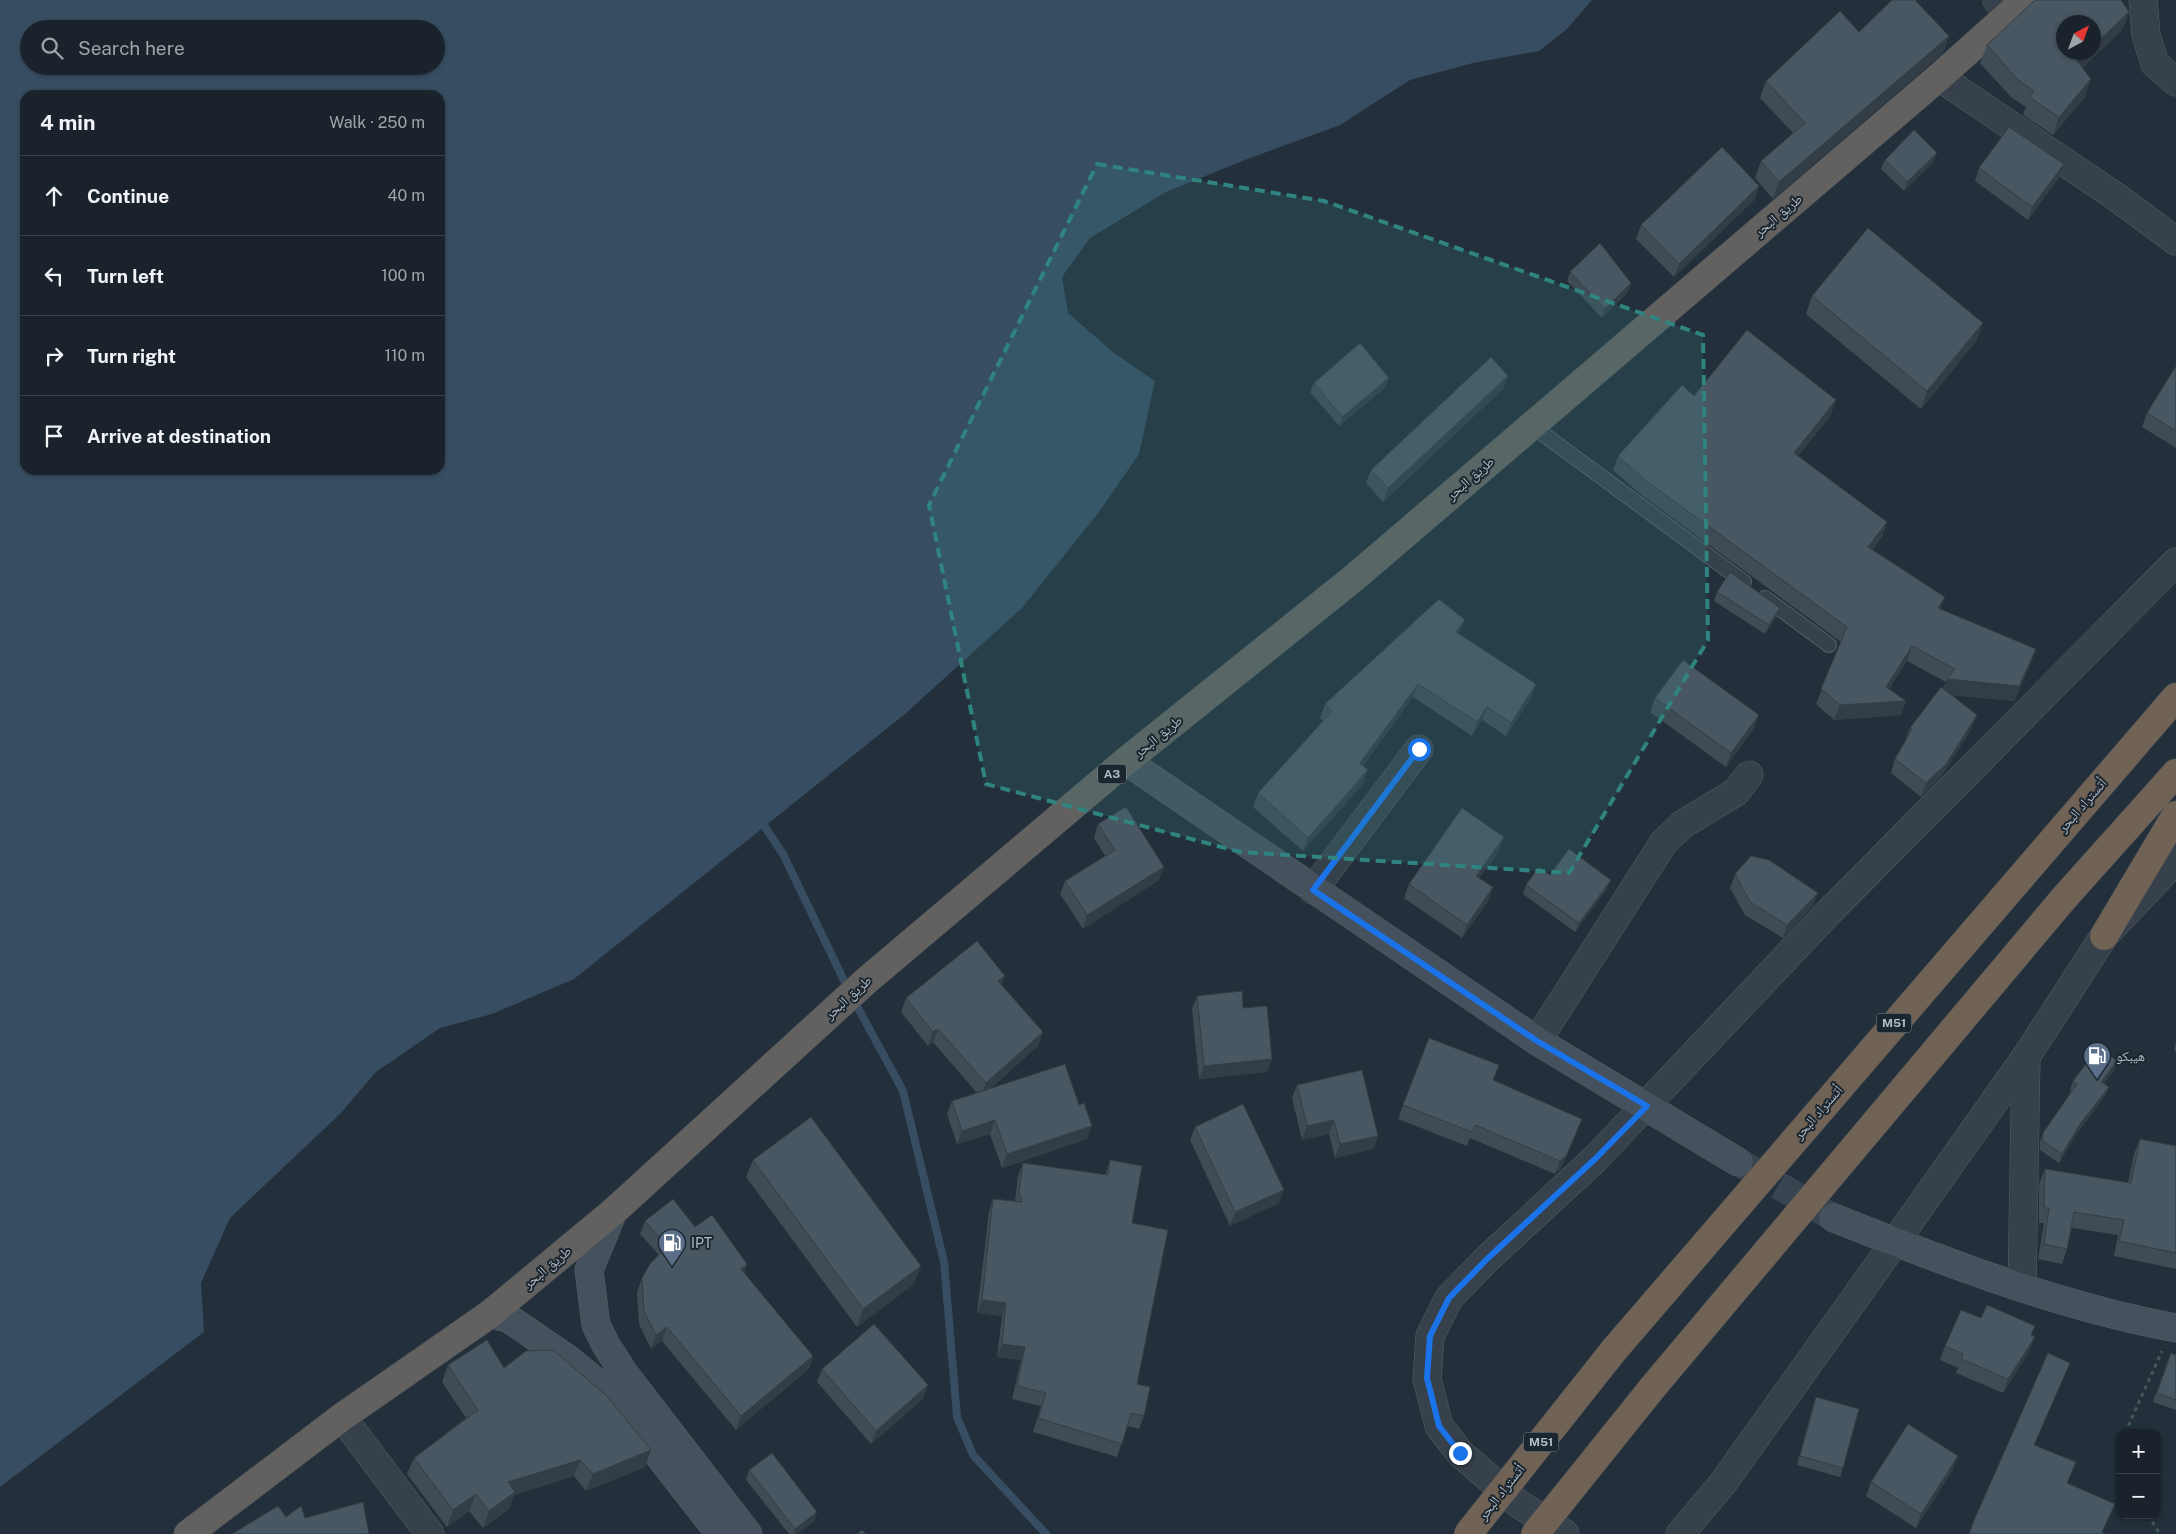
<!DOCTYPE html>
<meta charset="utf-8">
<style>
body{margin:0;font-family:"Public Sans","Noto Naskh Arabic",sans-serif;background:#232b34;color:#f1f3f6}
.controls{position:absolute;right:15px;bottom:15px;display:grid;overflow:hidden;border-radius:10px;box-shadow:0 1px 4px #0004}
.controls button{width:45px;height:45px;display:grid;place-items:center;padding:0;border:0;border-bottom:1px solid #384048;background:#1a232c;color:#f1f3f6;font:25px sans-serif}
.compass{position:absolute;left:2056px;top:15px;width:45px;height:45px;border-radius:50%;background:#1a232c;box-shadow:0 1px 4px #0004;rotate:41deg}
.stop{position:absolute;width:15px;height:15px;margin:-11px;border:4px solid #1a73e8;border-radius:50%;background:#fff}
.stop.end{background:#1a73e8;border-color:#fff;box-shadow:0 1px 5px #0008}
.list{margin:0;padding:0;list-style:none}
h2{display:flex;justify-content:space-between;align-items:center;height:65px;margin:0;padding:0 20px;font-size:21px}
h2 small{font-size:16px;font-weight:400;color:#9fa4a9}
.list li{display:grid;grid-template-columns:32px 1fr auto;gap:15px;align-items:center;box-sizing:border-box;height:80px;padding:0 20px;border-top:1px solid #384048}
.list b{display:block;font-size:19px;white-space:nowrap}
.list em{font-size:16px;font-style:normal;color:#9fa4a9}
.icon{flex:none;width:28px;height:28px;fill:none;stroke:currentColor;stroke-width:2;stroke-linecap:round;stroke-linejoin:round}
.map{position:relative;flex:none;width:2176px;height:1534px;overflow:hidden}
.search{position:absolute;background:#1a232c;box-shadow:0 1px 4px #0004;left:20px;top:20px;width:425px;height:55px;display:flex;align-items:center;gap:12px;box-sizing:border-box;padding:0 18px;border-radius:28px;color:#9fa4a9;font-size:19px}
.panel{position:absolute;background:#1a232c;box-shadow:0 1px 4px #0004;left:20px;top:90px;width:425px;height:385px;border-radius:15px}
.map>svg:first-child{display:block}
.water{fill:#374d61;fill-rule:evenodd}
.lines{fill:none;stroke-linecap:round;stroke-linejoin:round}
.stream{stroke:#374d61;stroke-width:8}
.secondary-tunnel{stroke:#38444f;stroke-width:28;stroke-dasharray:28 14;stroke-linecap:butt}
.service-casing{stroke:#555f68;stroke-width:16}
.minor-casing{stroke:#555f68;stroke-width:29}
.secondary-casing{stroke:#555f68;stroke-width:29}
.trunk-casing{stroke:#424c55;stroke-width:29}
.motorway-casing{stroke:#424c55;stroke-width:29}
.path{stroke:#435858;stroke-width:3;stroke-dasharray:4 4;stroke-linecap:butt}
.service{stroke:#37414b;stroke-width:14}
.minor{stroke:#37414b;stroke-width:28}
.secondary{stroke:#45515d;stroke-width:28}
.trunk{stroke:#626160;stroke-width:28}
.motorway{stroke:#706254;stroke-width:28}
.motorway-bridge-casing{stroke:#424c55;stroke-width:29;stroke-linecap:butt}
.motorway-bridge{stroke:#706254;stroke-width:28}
.wall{fill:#3f4b55}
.shaded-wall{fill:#333d45}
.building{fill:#495763;stroke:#333d45}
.route{stroke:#1a73e8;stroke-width:6}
.marked{fill:#308480;fill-opacity:0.2;stroke:#308480;stroke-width:4;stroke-dasharray:10 6;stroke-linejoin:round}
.labels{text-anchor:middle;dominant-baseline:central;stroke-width:4;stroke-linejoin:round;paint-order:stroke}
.shield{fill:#1c262f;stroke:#858f99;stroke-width:1}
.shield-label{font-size:12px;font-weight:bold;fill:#b2bcc6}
.street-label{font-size:14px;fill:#b2bcc6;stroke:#1c262f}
.poi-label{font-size:14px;fill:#b2bcc6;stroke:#1c262f;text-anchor:start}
</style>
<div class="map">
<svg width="2176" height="1534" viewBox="0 0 2176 1534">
<rect width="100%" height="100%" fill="#232f3a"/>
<path class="water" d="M0,0H1592L1567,29L1539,51L1473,63L1410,80L1340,125L1245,160L1166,192L1090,238L1062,277L1068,313L1114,353L1155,381L1139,454L1099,512L1022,608L905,714L574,979L492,1014L440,1028L376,1072L340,1114L230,1218L201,1283L204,1332L0,1487ZM29,29H436V66H29ZM25,95H440V470H25Z"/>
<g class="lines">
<path class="stream" d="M765,827L783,854L851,995L903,1091L944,1262L957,1417L973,1455L1046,1534"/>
<path class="secondary-tunnel" d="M1742,1164L1834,1218"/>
<defs>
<g id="service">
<path d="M1531,425L1744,582"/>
<path d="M1765,598L1829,645"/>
</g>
<g id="minor">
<path d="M1997,0L2010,13"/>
<path d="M2143,0L2146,35L2155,64L2176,82"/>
<path d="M1939,77L2115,196L2176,241"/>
<path d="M1313,890L1419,749"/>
<path d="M1537,1041L1664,842L1683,824L1736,792L1749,775"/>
<path d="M2022,1288L2026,1057"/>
<path d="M342,1417L430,1534"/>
<path d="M1565,1534L1519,1504L1460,1453L1439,1426L1427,1379L1430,1336L1449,1298L1487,1259L1595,1159L1828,913L2176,562"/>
<path d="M1680,1534L1723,1483L1895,1242L2026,1057L2104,936L2176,860"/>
</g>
<g id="secondary">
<path d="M1126,761L1537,1041L1738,1162"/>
<path d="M613,1212L589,1270L596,1325L606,1345L624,1373L748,1534"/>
<path d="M1834,1218C1945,1262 2058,1306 2176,1328"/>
<path d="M490,1314L508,1318L568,1359L610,1393L720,1534"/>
</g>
<path id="trunk" d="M188,1534L342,1417L490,1314L613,1212L866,981L1126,761L1355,577L1939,77L2025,0"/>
<g id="motorway">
<path d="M2104,936L2176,815"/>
<path d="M1614,1350L2176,697"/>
<path d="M1653,1387L2064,898L2176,773"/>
</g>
</defs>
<use href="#service" class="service-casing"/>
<use href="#minor" class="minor-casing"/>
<use href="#secondary" class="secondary-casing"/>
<use href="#trunk" class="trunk-casing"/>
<use href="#motorway" class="motorway-casing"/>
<g class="path">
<path d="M2125,1433L2162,1351"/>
<path d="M2148,1515L2160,1534"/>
</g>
<use href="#service" class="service"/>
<use href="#minor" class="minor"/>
<use href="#secondary" class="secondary"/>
<use href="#trunk" class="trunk"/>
<use href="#motorway" class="motorway"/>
<defs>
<g id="motorway-bridge">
<path d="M1468,1534L1614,1350"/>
<path d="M1535,1534L1653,1387"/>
</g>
</defs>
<use href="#motorway-bridge" class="motorway-bridge-casing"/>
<use href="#motorway-bridge" class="motorway-bridge"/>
</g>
<g class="wall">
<path d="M2129,12L2122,30L2083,67L2085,97L2053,135L2023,115L2026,107L2011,97L1980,63L1987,45Z"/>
<path d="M1859,32L1949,36L1943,53L1773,199L1755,178L1761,161L1793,133L1760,98L1766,81Z"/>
<path d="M1885,160L1933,162L1904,191L1881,169Z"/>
<path d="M1979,168L2059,177L2028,220L1975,181Z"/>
<path d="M1759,186L1754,200L1674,277L1636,239L1641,225Z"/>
<path d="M1570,272L1628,292L1602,318L1567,281Z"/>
<path d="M1812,296L1977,340L1921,409L1806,314Z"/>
<path d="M2176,366V448L2142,427L2147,413Z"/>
<path d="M1508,376L1503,389L1383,502L1366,483L1371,470Z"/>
<path d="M1314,383L1386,387L1339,426L1310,392Z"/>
<path d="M1694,396L1831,415L1798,456L1887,522L1882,537L1872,550L1940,609L2031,663L2014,701L1950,695L1972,728L1941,777L1921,797L1891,773L1895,759L1905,741L1910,728L1943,689L1946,682L1907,661L1889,689L1906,701L1901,715L1834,720L1816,704L1841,642L1640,494L1613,470L1618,456Z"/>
<path d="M1717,592L1776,617L1765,634L1714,601Z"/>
<path d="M1459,634L1536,684L1531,698L1506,736L1482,720L1472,736L1413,697L1363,766V784L1303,851L1253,807L1258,793L1323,721L1320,718L1325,704Z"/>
<path d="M1655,698L1754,728L1726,767L1650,712Z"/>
<path d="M1098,824L1159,880L1083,929L1060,894L1065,881L1105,856L1094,838Z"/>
<path d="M1499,851L1479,878L1493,887L1488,901L1462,938L1404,898L1409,884Z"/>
<path d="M1735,874L1813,906L1783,938L1745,915L1730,888Z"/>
<path d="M1550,875L1607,889L1575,932L1523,894L1526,885Z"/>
<path d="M1001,984L1043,1032L1038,1046L990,1089L1087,1139L1002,1168L990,1134L957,1144L947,1114L952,1101L977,1093L933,1042L928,1046L901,1012L906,998Z"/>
<path d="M1197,996L1243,1008L1272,1059L1267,1072L1199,1079L1192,1009Z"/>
<path d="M2176,1042V1051H2174Z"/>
<path d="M2117,1061L2114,1070L2104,1083L2109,1087L2105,1096L2077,1133L2059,1163L2040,1150V1142L2043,1133L2071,1092L2070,1090L2073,1081Z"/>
<path d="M1493,1080L1577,1132L1561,1169L1555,1174L1470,1138L1467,1146L1398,1119L1403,1105Z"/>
<path d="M1297,1085L1378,1136L1373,1149L1335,1158L1329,1134L1302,1140L1292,1098Z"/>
<path d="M1195,1127L1279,1203L1230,1226L1190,1140Z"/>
<path d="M2140,1139L2176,1146V1269L2114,1256L2118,1235L2072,1228L2067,1249L2062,1264L2038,1259L2044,1223H2039V1184L2045,1169L2128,1183L2134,1154Z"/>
<path d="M753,1160L914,1284L857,1327L746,1177Z"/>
<path d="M1110,1160L1132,1223L1137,1384L1144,1416L1139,1429L1127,1426L1117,1457L1033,1432L1041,1406L1012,1399L1021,1360L997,1357L1002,1316L977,1313L989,1212L993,1199L1015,1201L1018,1176L1023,1163L1105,1175Z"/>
<path d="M645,1221L695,1227L747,1264L744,1273L813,1356L809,1369L736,1430L662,1341L651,1349L639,1324L637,1292L642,1278L659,1255L640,1234Z"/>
<path d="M1981,1318L2032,1335L2030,1350L2003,1393L1956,1373L1958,1368L1940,1360L1945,1346Z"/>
<path d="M2171,1353L2176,1355V1410L2153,1402Z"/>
<path d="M448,1365L504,1368L651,1450L645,1467L586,1491L574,1476L514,1495L509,1509L483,1528L469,1511L447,1527L407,1474L414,1458L466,1418L442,1382Z"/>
<path d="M822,1369L928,1385L923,1399L871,1444L817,1382Z"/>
<path d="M1816,1397L1843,1468L1840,1477L1797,1465L1813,1406Z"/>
<path d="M1953,1469L1916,1528L1866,1496L1871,1482Z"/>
<path d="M749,1470L817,1512L814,1521L797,1534H789L746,1480Z"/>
</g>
<g class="shaded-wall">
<path d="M2129,12L2122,30L2071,78L2077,61L2086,52H2094V45Z"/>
<path d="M1949,36L1943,53L1773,199L1779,182Z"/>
<path d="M2091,79L2085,97L2053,135L2059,117Z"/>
<path d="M1937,153L1933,162L1904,191L1907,182Z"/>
<path d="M2064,164L2059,177L2028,220L2032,207Z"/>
<path d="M1759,186L1754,200L1674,277L1679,264Z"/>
<path d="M1631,283L1628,292L1602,318L1605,309Z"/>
<path d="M1983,323L1977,340L1921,409L1927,391Z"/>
<path d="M1508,376L1503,389L1383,502L1388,488Z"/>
<path d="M1389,378L1386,387L1339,426L1342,417Z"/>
<path d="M1836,400L1831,415L1789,468L1794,453Z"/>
<path d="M1887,522L1882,537L1863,562L1868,547Z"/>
<path d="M1945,597L1939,612L1938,608Z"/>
<path d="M1780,608L1776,617L1765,634L1769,625Z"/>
<path d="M1465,620L1460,633L1451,645L1456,632Z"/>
<path d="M1912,646L1907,661L1880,701L1886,687Z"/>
<path d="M2036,649L2031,663L2014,701L1942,694L1947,679Z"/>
<path d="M1418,684L1413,697L1355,776L1360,763Z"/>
<path d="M1536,684L1531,698L1506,736L1511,723Z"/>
<path d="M1906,701L1901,715L1834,720L1840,705Z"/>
<path d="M1487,707L1482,720L1472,736L1477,722Z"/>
<path d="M1759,715L1754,728L1726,767L1731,753Z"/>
<path d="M1977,715L1972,728L1941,777L1921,797L1926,783Z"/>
<path d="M1368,770L1363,784L1303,851L1308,838Z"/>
<path d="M1504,837L1499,851L1471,889L1476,876Z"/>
<path d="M1164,867L1159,880L1083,929L1087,915Z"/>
<path d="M1611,880L1607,889L1575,932L1579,923Z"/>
<path d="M1493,887L1488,901L1462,938L1467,925Z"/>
<path d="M1818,893L1813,906L1783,938L1787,925Z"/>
<path d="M1005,976L1000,989L998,981Z"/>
<path d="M938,1029L933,1042L928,1046L933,1032Z"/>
<path d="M1043,1032L1038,1046L981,1097L986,1083Z"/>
<path d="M1272,1059L1267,1072L1199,1079L1204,1066Z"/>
<path d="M2117,1061L2114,1070L2098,1091L2101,1082Z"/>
<path d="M2109,1087L2105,1096L2077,1133L2059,1163L2062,1154L2080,1124Z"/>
<path d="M1582,1119L1561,1169L1555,1174L1560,1161Z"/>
<path d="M995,1120L990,1134L957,1144L962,1131Z"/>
<path d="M1334,1120L1329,1134L1302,1140L1307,1126Z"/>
<path d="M1092,1126L1087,1139L1002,1168L1007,1154Z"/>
<path d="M1378,1136L1373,1149L1335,1158L1340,1144Z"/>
<path d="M1284,1190L1279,1203L1230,1226L1235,1212Z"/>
<path d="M747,1264L743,1277L741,1269Z"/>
<path d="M921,1266L914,1284L857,1327L863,1309Z"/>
<path d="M982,1300L1006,1303L1002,1316L977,1313Z"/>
<path d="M667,1327L662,1341L651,1349L656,1335Z"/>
<path d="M2035,1337L2030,1350L2003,1393L2008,1379Z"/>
<path d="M1002,1344L1025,1347L1021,1360L997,1357Z"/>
<path d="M813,1356L809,1369L736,1430L741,1416Z"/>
<path d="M928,1385L923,1399L871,1444L876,1431Z"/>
<path d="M651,1450L645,1467L586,1491L593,1474Z"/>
<path d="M1958,1456L1953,1469L1916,1528L1921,1514Z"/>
<path d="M580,1460L574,1476L514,1495L509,1509L483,1528L489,1511L508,1482Z"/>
<path d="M476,1494L469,1511L447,1527L453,1510Z"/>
<path d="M817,1512L814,1521L797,1534H794L795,1529Z"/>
</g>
<g class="building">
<path d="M1892,0H1915L1949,36L1779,182L1761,161L1805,123L1766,81L1840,11L1859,32Z"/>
<path d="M2035,0H2121L2129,12L2094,45V22H2064V52H2086L2077,61L2091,79L2059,117L2029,97L2034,91L2017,79L1987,45Z"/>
<path d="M2009,127L2064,164L2032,207L1979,168Z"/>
<path d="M1914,130L1937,153L1907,182L1885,160Z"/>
<path d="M1722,147L1759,186L1679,264L1641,225Z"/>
<path d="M1868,228L1983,323L1927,391L1812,296Z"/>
<path d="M1600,243L1631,283L1605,309L1570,272Z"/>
<path d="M1747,330L1836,400L1794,453L1887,522L1868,547L1945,597L1938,608L2036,649L2019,686L1947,679L1955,669L1912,646L1886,687L1906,701L1840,705L1821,689L1847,627L1645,480L1618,456L1682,385L1694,396Z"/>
<path d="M1360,343L1389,378L1342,417L1314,383Z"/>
<path d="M1491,357L1508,376L1388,488L1371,470Z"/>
<path d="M2176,366V431L2147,413Z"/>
<path d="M1730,572L1780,608L1769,625L1717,592Z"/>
<path d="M1439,599L1465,620L1456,632L1536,684L1511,723L1487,707L1477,722L1418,684L1360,763L1368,770L1308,838L1258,793L1332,711L1325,704Z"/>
<path d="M1683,660L1759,715L1731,753L1655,698Z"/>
<path d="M1941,687L1977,715L1946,764L1926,783L1895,759L1912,729L1910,728Z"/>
<path d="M1126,807L1164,867L1087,915L1065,881L1115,850L1098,824Z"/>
<path d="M1462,808L1504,837L1476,876L1493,887L1467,925L1409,884Z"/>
<path d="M1569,849L1611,880L1579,923L1526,885L1539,867L1550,875Z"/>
<path d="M1751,856L1769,860L1818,893L1787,925L1750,902L1735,874Z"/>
<path d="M977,941L1005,976L998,981L1043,1032L986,1083L938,1029L933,1032L906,998Z"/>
<path d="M1242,991L1243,1008L1267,1006L1272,1059L1204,1066L1197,996Z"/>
<path d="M1429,1038L1499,1065L1493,1080L1582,1119L1566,1156L1560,1161L1475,1125L1472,1132L1403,1105Z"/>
<path d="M2099,1047L2117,1061L2101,1082L2109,1087L2080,1124L2062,1154L2043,1141V1133L2077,1084L2073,1081Z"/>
<path d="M1065,1064L1079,1105L1084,1103L1092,1126L1007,1154L995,1120L962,1131L952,1101Z"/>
<path d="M1362,1070L1378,1136L1340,1144L1334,1120L1307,1126L1297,1085Z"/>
<path d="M1243,1104L1284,1190L1235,1212L1195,1127Z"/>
<path d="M811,1117L921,1266L863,1309L753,1160Z"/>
<path d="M2140,1139L2176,1146V1253L2119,1241L2124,1220L2074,1212L2067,1249L2044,1244L2049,1208H2044L2045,1169L2131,1183Z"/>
<path d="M1110,1160L1142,1166L1132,1223L1168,1230L1137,1384L1150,1387L1144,1416L1131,1413L1122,1444L1038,1418L1046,1393L1017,1386L1025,1347L1002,1344L1006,1303L982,1300L993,1199L1022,1202L1019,1192L1023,1163L1108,1175Z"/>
<path d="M673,1199L695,1227L712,1215L747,1264L741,1269L813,1356L741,1416L667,1327L656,1335L644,1311L642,1278L650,1264L667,1246L645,1221Z"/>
<path d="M1987,1305L2035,1326L2031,1335L2035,1337L2008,1379L1961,1359L1963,1354L1945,1346L1961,1310L1981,1318Z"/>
<path d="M874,1324L928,1385L876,1431L822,1369Z"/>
<path d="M487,1340L504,1368L526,1351L553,1350L607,1396L651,1450L593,1474L580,1460L508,1482L515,1492L489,1511L476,1494L453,1510L414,1458L478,1410L448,1365Z"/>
<path d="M2048,1353L2070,1363L2034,1445L2076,1462L2067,1483L2115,1504L2102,1532L2106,1534H1969L1975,1518Z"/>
<path d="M2171,1353L2176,1355V1400L2157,1393Z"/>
<path d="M1816,1397L1859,1409L1843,1468L1800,1456Z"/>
<path d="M1908,1424L1958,1456L1921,1514L1871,1482Z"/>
<path d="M772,1453L817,1512L795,1529L749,1470Z"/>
<path d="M363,1502L369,1534H232L278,1506L286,1517L301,1506L305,1518Z"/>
<path d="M862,1530L866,1534H857Z"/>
</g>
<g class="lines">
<path class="route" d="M1419,749L1313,890L1537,1041L1647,1106L1595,1159L1487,1259L1449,1298L1430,1336L1427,1378L1439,1426L1460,1453"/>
</g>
<path class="marked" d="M1097,164L1324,201L1703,335L1708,640L1569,873L1240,852L986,784L929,505Z"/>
<defs>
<symbol id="fuel-pin" viewBox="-11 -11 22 30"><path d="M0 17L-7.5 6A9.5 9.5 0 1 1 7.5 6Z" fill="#5c6f8a" stroke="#1c262f"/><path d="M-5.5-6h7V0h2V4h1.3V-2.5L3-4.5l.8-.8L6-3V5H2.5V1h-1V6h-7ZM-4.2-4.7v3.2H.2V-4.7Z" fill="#fff"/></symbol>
</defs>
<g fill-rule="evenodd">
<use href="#fuel-pin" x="2081" y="1040" width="32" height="43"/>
<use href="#fuel-pin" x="656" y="1227" width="32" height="43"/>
</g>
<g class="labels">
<g class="shield">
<rect x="1098" y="764.5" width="28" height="19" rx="4"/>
<rect x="1876.5" y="1013.5" width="35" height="19" rx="4"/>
<rect x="1523.5" y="1432.5" width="35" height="19" rx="4"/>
</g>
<g class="shield-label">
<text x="1112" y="774">A3</text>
<text x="1894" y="1023">M51</text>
<text x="1541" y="1442">M51</text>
</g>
<g class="street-label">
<text transform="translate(1778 215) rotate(-40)">طريق البحر</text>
<text transform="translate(1470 478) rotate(-41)">طريق البحر</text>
<text transform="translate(1158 736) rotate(-39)">طريق البحر</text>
<text transform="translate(2082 805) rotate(-49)">أتستراد البحر</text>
<text transform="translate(848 997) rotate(-42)">طريق البحر</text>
<text transform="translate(1818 1112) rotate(-49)">أتستراد البحر</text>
<text transform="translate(547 1267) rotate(-40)">طريق البحر</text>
<text transform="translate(1501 1492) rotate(-52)">أتستراد البحر</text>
</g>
<g class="poi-label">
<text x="2116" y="1056">هيبكو</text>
<text x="691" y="1243">IPT</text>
</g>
</g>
</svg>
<div class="controls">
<button>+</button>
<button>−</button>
</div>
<svg class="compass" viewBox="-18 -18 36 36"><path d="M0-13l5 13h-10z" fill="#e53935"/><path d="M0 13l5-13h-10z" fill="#9fa4a9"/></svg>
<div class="stop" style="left:1419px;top:749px"></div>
<div class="stop end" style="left:1460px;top:1453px"></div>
<div class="search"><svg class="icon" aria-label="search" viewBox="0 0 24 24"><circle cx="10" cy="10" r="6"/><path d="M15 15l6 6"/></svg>Search here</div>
<section class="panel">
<h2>4 min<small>Walk · 250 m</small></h2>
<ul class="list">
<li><svg class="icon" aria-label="ahead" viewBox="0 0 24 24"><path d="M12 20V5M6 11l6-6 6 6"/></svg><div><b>Continue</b></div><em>40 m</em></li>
<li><svg class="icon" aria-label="left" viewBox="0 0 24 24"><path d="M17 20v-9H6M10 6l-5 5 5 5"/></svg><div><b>Turn left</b></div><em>100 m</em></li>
<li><svg class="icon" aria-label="right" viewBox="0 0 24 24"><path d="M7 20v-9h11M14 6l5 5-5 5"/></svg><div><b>Turn right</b></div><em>110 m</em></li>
<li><svg class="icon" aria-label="arrive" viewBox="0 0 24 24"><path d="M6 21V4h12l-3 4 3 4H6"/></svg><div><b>Arrive at destination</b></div></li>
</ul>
</section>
</div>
